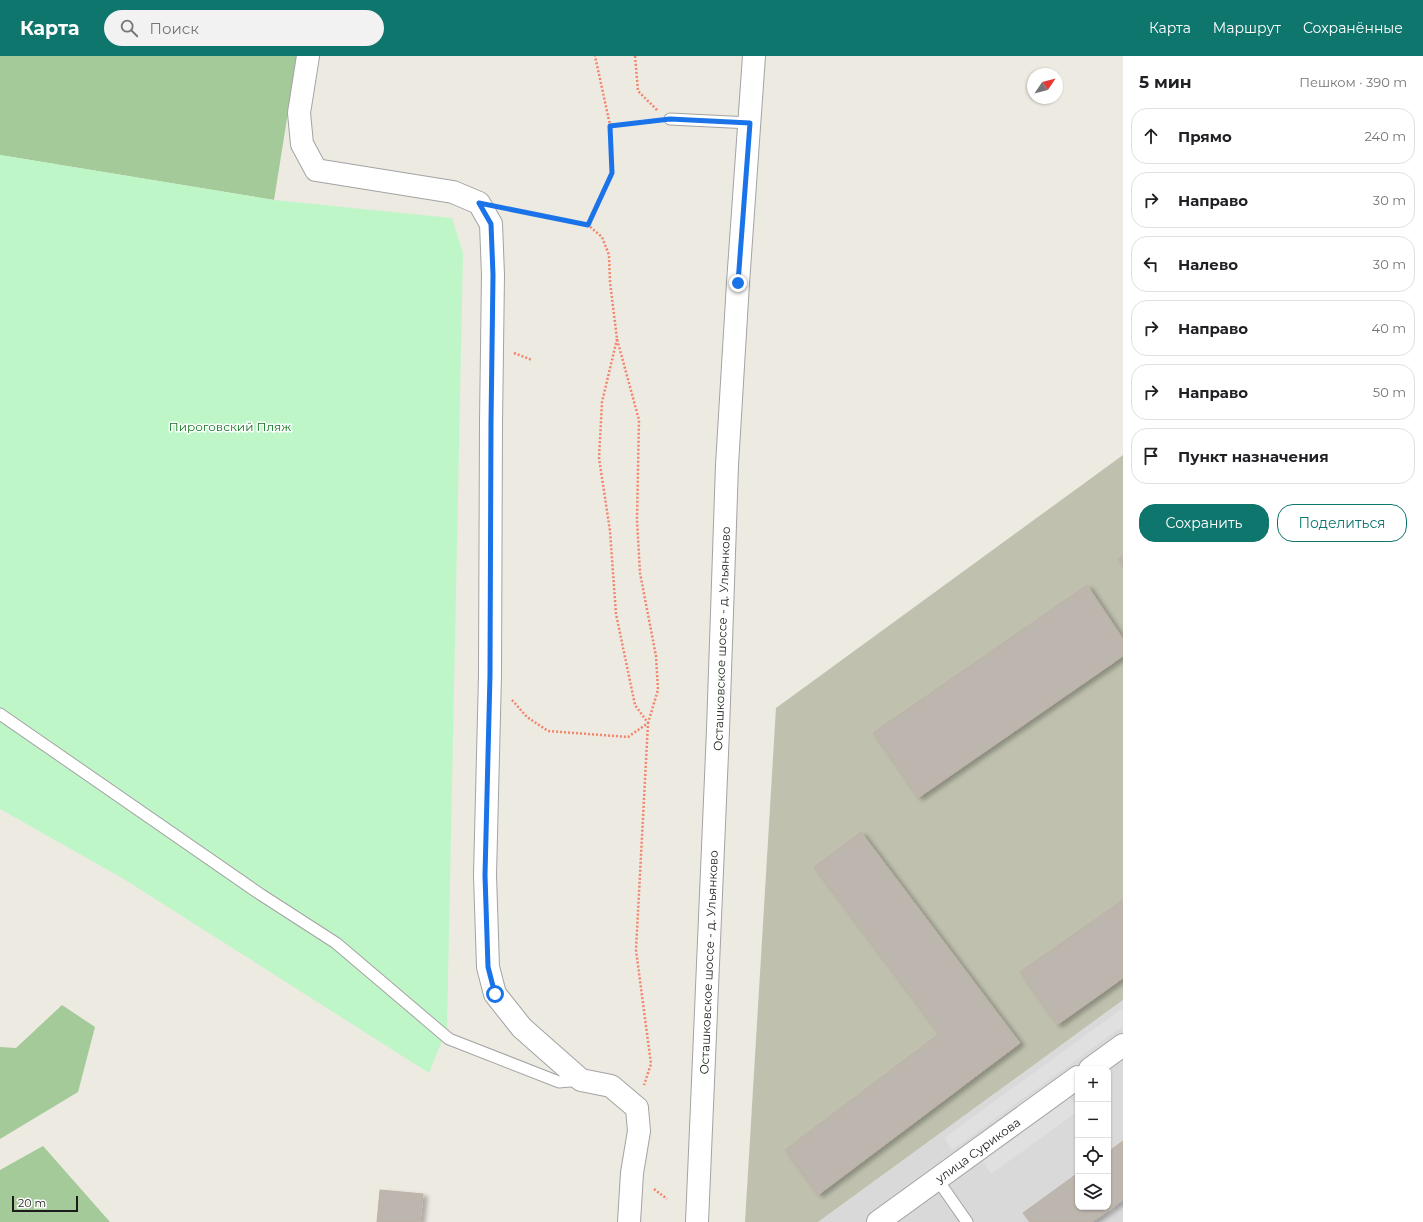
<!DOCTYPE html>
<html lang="ru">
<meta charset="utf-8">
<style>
body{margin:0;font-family:Montserrat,sans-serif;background:#f2f2f2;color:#202124}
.controls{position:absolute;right:12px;bottom:12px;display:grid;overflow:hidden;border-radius:8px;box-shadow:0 1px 3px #0004}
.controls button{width:36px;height:36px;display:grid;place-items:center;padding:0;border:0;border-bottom:1px solid #e0e0e0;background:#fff;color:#202124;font:20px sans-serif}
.compass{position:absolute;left:1027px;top:12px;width:36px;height:36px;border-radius:50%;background:#fff;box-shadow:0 1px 3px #0004;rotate:55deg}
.scale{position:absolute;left:12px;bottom:10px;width:66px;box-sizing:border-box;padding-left:4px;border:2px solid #1c1c1c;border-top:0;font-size:11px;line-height:14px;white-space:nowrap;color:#1c1c1c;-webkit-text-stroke:3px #fff;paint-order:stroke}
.stop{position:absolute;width:12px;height:12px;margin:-9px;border:3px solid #1a73e8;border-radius:50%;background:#fff}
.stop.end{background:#1a73e8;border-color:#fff;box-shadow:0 1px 4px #0008}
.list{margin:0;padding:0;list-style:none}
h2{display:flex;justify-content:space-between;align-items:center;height:52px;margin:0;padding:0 16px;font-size:17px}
h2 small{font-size:13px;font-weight:400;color:#757577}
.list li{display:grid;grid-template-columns:26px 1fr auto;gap:12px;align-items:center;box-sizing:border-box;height:56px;margin:0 8px 8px;padding:0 8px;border:1px solid #e0e0e0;border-radius:16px}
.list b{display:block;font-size:15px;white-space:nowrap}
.list em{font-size:13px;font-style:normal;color:#757577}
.actions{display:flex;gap:8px;padding:12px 16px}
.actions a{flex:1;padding:9px 0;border:1px solid #0f766e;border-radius:16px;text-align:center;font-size:14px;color:#0f766e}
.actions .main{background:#0f766e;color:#fff}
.icon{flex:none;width:22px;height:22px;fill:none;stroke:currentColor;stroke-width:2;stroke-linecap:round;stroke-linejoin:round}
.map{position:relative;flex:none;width:1123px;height:1166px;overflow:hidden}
header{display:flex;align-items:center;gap:24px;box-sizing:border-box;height:56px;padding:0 20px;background:#0f766e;color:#fff}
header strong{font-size:19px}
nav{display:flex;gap:22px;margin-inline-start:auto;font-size:14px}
.search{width:280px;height:36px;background:#f2f2f2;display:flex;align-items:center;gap:10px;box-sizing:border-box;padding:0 14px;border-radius:22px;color:#757577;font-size:15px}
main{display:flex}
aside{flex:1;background:#fff}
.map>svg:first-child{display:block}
.residential{fill:#dad9d9;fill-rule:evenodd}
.construction{fill:#bfc1ae}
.forest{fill:#a3ca98}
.park{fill:#bff6c8}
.parking{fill:#e0e0e0}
.building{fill:#bdb6ae;stroke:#beb2a5;filter:url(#shadow)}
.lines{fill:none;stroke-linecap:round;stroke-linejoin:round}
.service-casing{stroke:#a3a3a3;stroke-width:13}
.minor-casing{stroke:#a3a3a3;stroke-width:24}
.tertiary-casing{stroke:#a3a3a3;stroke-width:24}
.path{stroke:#f3846c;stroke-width:2.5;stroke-dasharray:2 2;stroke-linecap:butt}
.service{stroke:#fff;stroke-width:11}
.minor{stroke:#fff;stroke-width:22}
.tertiary{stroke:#fff;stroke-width:22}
.route{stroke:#1a73e8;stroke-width:5}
.labels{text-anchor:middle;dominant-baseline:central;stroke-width:3;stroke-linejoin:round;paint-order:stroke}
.park-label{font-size:12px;fill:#10741f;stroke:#fff}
.street-label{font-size:12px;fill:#1c1c1c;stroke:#fff}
</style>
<header>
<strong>Карта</strong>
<div class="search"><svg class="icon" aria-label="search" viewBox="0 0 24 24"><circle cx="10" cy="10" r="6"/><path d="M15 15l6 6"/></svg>Поиск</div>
<nav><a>Карта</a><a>Маршрут</a><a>Сохранённые</a></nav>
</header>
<main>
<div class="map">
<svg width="1123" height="1166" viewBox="0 0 1123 1166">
<defs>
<filter id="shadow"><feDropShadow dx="4.5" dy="2.5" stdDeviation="2" flood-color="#0004"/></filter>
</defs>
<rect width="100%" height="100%" fill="#edeae2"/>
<path class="residential" d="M1123,944V1166H818ZM1078,1013H1108V1151H1078Z"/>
<path class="construction" d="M1123,399V944L818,1166H745L776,652Z"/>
<g class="forest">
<path d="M0,0H297L274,144L0,99Z"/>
<path d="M62,949L95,971L78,1036L0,1083V991L16,992Z"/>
<path d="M43,1090L110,1166H0V1114Z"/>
</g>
<path class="park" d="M0,99L274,144L452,162L463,197L447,973L429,1017L122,822L0,753Z"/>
<g class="parking">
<path d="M1123,952V970L952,1094L944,1082Z"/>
<path d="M1070,1042L1078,1053V1055L991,1118L983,1105Z"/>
</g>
<g class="building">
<path d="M1123,500V510L1118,503Z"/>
<path d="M1087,529L1123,583V600L918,742L873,677Z"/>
<path d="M861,776L1020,987L818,1139L785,1094L939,978L814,811Z"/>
<path d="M1123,844V922L1057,969L1020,916Z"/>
<path d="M1123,1085V1144L1092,1166H1030L1023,1157L1078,1117V1151H1108V1096Z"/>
<path d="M380,1134L423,1138L420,1166H377Z"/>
</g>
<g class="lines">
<defs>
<g id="service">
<path d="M670,63L750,67"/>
<path d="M0,658L260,838L336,887L449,983L559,1026L581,1024"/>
<path d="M937,1123L967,1166"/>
</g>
<g id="minor">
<path d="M308,0L299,57L302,88L316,114L453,136L479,147L491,168L493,219L491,366L490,619L485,819L488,911L495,938L522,972L581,1024L611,1030L637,1052L639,1075L632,1117L629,1166"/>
<path d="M1090,1013L1123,989"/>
<path id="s1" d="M878,1166L1078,1021"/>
</g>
<g id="tertiary">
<path id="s2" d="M697,1166L718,674L727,409L738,227L754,0"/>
</g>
</defs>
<use href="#service" class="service-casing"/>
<use href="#minor" class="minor-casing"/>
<use href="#tertiary" class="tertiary-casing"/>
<g class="path">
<path d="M635,0L638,35L657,54"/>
<path d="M610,69L654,65"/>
<path d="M509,153L588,169L612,117L610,69L595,0"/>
<path d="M617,283L602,346L599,402L610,475L616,558L635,649L648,667L636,894L651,1008L644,1029"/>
<path d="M514,297L532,304"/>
<path d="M512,644L527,661L548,675L628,681L648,667L658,634L656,600L640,517L637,464L639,364L617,283L610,226L609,199L602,181L588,169"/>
<path d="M654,1133L667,1143"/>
</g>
<use href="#service" class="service"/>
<use href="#minor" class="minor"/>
<use href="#tertiary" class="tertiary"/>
</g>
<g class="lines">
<path class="route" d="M495,938L488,911L485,819L490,619L491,366L493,219L491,168L479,147L588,169L612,117L610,70L670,63L750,67L738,227"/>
</g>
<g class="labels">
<g class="park-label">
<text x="230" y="370">Пироговский Пляж</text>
</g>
<g class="street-label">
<text stroke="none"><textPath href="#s2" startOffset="584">Осташковское шоссе - д. Ульянково</textPath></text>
<text stroke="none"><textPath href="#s2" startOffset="260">Осташковское шоссе - д. Ульянково</textPath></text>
<text stroke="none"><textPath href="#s1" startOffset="123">улица Сурикова</textPath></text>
</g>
</g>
</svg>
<div class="controls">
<button>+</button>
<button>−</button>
<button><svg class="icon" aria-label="locate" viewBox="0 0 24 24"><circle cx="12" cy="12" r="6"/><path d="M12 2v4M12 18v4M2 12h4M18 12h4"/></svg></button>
<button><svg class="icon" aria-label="layers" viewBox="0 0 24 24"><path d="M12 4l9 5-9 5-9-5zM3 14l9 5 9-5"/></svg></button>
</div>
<svg class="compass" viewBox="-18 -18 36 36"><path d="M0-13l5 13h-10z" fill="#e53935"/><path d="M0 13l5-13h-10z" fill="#757577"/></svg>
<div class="scale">20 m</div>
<div class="stop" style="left:495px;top:938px"></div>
<div class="stop end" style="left:738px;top:227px"></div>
</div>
<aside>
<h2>5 мин<small>Пешком · 390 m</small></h2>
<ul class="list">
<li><svg class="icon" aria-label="ahead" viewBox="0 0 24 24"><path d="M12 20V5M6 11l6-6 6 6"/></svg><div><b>Прямо</b></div><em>240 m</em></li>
<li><svg class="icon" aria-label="right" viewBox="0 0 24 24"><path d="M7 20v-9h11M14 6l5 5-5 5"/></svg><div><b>Направо</b></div><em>30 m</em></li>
<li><svg class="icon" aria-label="left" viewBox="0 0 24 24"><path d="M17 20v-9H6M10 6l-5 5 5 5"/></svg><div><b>Налево</b></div><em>30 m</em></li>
<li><svg class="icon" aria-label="right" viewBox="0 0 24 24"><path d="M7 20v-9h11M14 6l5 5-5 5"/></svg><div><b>Направо</b></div><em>40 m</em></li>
<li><svg class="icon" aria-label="right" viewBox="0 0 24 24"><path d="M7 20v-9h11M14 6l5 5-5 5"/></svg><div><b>Направо</b></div><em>50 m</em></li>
<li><svg class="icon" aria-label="arrive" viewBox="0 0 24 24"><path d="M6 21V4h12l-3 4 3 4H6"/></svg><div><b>Пункт назначения</b></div></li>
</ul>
<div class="actions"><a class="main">Сохранить</a><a>Поделиться</a></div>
</aside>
</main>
